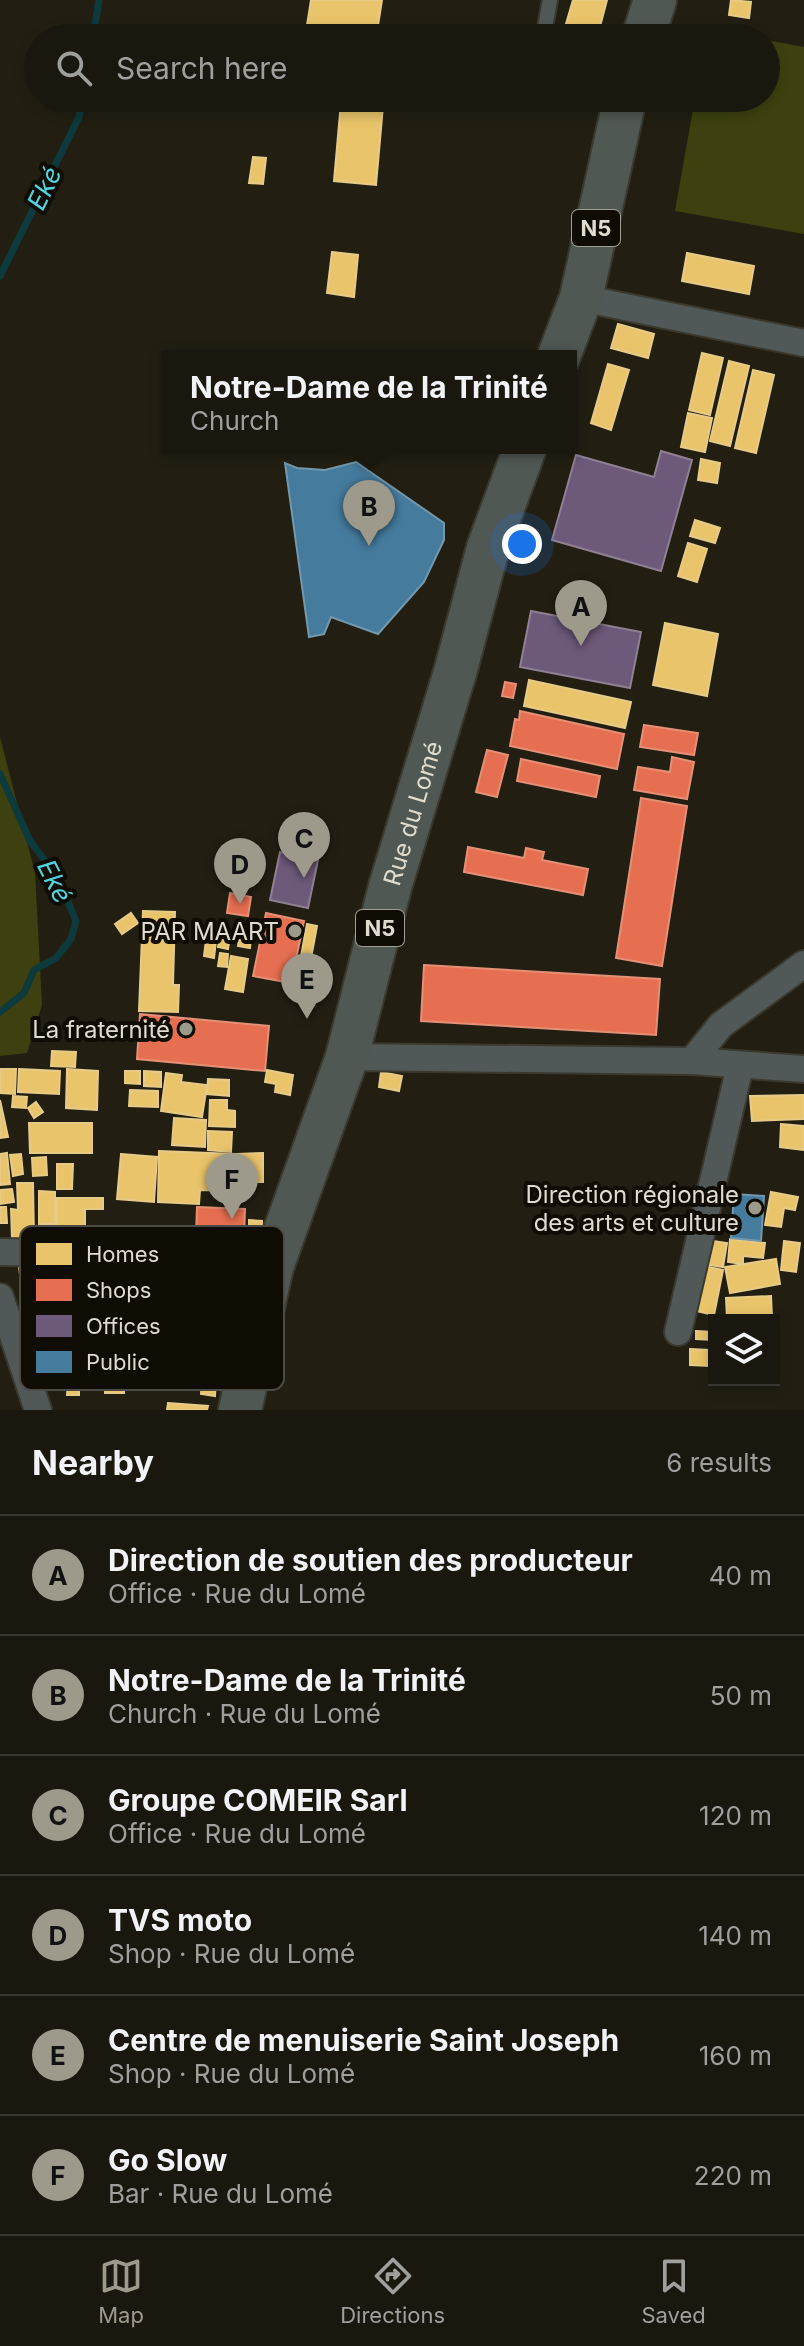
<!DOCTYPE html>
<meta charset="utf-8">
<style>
body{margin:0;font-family:Inter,sans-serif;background:#232017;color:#f1f3f6}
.controls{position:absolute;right:24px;bottom:24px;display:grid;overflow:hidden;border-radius:0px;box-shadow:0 4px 12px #0003}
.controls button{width:72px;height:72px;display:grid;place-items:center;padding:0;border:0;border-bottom:2px solid #38362e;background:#1a170e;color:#f1f3f6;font:40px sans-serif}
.you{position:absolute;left:522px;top:544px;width:28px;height:28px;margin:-20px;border:6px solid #fff;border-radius:50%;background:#1a73e8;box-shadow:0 0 0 12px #1a73e833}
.badge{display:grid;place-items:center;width:52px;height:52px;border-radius:50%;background:#9d9a8c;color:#111;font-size:26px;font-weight:700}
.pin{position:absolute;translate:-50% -66px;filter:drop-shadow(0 2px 4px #0008)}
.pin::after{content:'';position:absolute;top:42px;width:28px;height:24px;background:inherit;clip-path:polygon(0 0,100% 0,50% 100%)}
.popup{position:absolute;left:161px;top:350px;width:416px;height:104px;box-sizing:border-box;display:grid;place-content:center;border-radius:0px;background:#1a170e;filter:drop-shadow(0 2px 6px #0005);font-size:26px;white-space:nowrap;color:#9f9f9e}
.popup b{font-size:30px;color:#f1f3f6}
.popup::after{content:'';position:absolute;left:50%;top:100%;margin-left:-16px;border:16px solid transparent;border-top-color:#1a170e}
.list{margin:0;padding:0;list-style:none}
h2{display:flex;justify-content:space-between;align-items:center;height:104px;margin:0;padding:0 32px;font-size:34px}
h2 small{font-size:26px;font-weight:400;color:#9f9f9e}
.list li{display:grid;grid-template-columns:52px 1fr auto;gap:24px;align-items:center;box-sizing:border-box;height:120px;padding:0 32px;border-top:2px solid #38362e}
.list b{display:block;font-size:30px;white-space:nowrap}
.list p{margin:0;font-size:26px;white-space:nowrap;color:#9f9f9e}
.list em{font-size:26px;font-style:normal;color:#9f9f9e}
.icon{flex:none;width:44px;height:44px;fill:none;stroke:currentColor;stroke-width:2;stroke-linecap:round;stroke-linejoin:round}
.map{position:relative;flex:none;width:804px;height:1410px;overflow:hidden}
.search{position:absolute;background:#1a170e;box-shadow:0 4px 12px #0003;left:24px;right:24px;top:24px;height:88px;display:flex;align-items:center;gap:20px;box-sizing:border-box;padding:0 28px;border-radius:44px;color:#9f9f9e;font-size:30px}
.sheet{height:824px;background:#1a170e}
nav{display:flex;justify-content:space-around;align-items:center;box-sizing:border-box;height:112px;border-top:2px solid #38362e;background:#1a170e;font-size:22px;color:#9f9f9e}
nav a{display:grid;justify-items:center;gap:4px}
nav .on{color:#9d9a8c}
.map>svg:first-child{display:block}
.green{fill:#3e410f}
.homes{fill:#e9c46a;stroke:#e6cb88;stroke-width:2}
.shops{fill:#e76f51;stroke:#e59076;stroke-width:2}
.offices{fill:#6d597a;stroke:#8f8093;stroke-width:2}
.public{fill:#457b9d;stroke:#7398ac;stroke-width:2}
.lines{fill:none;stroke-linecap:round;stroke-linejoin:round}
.stream{stroke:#0d3a3d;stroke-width:7}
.service-casing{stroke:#3b392e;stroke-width:18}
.minor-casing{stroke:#3b392e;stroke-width:30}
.primary-casing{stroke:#3b392e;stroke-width:46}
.service{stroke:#505957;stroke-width:14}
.minor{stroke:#505957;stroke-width:26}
.primary{stroke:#505853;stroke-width:42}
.poi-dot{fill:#9d9a8c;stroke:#0f0c04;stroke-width:3}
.labels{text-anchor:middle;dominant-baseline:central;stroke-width:8;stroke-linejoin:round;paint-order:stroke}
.shield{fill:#0f0c04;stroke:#a19e91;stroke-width:2}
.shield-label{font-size:22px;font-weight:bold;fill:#dfdcce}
.street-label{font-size:24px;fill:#dfdcce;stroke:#0f0c04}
.poi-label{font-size:24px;fill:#dfdcce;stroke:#0f0c04;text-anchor:end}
.water-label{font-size:26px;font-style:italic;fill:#50d4e1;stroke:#0f0c04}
.key{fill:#0f0c04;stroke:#4d4a41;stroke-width:2}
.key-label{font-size:22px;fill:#dfdcce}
</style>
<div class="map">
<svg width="804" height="1410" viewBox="0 0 804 1410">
<rect width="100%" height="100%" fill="#221f12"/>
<g class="green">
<path d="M766,40L804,47V234L675,211L695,98H766Z"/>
<path d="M0,737L35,873L42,1005L27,1053L0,1056Z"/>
</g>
<g class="homes">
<path d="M311,0H382L376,38H305Z"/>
<path d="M573,0H607L597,38H578L563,34Z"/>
<path d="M731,0L751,2L749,18L729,15Z"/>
<path d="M255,98H283L282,103Z"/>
<path d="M341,102L383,106L376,185L334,181Z"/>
<path d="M253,157L266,158L263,184L249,183Z"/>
<path d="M332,252L358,255L354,297L327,293Z"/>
<path d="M687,253L754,266L749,294L682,281Z"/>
<path d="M618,324L654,334L648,358L611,348Z"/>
<path d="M702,353L723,358L710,415L689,410Z"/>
<path d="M729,361L749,366L730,446L710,441Z"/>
<path d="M608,364L629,370L611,430L591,423Z"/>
<path d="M753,370L774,375L756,453L735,448Z"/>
<path d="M688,413L712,418L705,452L681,447Z"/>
<path d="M701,459L720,463L717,483L698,480Z"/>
<path d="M695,520L720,528L715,543L690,536Z"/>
<path d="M688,543L707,549L697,582L678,576Z"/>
<path d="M665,623L718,634L707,696L653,685Z"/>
<path d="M529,680L631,702L625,728L524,706Z"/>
<path d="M143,911L175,912L173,985H179L178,1012L139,1011Z"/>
<path d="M131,913L138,923L122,934L115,924Z"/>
<path d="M307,924L317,926L309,969L299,967Z"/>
<path d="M241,925L252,927L250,948L238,946Z"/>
<path d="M220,935L230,936L228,949L218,947Z"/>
<path d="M206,940L216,941L214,958L204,956Z"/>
<path d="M220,953L228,954L227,967L218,966Z"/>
<path d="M231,956L248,959L243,992L225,989Z"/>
<path d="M52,1051L76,1052L75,1067L51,1066Z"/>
<path d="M0,1069H16L15,1094L0,1093Z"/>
<path d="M19,1069L60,1071L59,1094L18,1092Z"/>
<path d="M67,1069L98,1071L97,1110L66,1108Z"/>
<path d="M267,1070L293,1075L290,1095L275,1092L276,1084L265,1082Z"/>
<path d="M125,1071H140V1084L125,1083Z"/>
<path d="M144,1071L161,1072V1087L144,1086Z"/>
<path d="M381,1072L402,1076L399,1091L379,1087Z"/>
<path d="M166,1073L182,1075L181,1082L207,1085L202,1117L161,1111Z"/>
<path d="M208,1079L229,1080V1096L207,1094Z"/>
<path d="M130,1090L158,1091V1107L129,1106Z"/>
<path d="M804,1095V1119L752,1121L750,1096Z"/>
<path d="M13,1096L27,1097L26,1108L12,1107Z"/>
<path d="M0,1100L8,1137L0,1138Z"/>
<path d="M210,1100H227V1110L235,1111V1127L209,1126Z"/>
<path d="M36,1102L43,1112L34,1118L28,1108Z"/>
<path d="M174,1118L206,1120L205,1147L172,1145Z"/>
<path d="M29,1123H92V1153H30Z"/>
<path d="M781,1124L804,1126V1150L780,1147Z"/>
<path d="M208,1131L232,1132L231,1152L208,1150Z"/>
<path d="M159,1151L235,1154L234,1191L200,1190L199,1204L158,1202Z"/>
<path d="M7,1153L10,1184L0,1185V1154Z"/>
<path d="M263,1153V1182H238L237,1154Z"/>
<path d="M21,1154L23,1174L13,1176L10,1155Z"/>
<path d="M121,1154L157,1157L154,1202L117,1199Z"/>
<path d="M46,1157L47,1175L33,1176L32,1158Z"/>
<path d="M57,1164H73L72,1189H57Z"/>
<path d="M17,1183H33L34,1238L12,1239L11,1209L18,1210Z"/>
<path d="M12,1189L14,1202L0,1204V1190Z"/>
<path d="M39,1191L55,1192V1224H39Z"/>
<path d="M771,1192L798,1197L795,1210L784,1208L781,1227L765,1225Z"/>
<path d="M57,1198H103V1209H85V1237H57Z"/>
<path d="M0,1207H6L7,1223H0Z"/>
<path d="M249,1220L262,1221V1233H249Z"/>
<path d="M730,1239L765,1243L763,1258L743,1256V1264L728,1262Z"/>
<path d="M713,1241L727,1243L723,1267L709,1265Z"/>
<path d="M784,1241L800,1243L796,1272L781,1270Z"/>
<path d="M776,1259L780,1284L730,1293L725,1267Z"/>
<path d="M38,1263L40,1283H35L37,1302L23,1304L19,1265Z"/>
<path d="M80,1263L86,1309L57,1312L51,1266Z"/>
<path d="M116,1264L119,1307L93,1309L90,1265Z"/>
<path d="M132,1264H148L149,1276L132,1277Z"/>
<path d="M130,1265L131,1292L121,1293L119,1266Z"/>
<path d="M700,1265L723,1270L714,1315L692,1310Z"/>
<path d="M181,1284V1303H187L188,1333L146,1334V1310L133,1311V1285Z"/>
<path d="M771,1296L772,1318L727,1319L726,1298Z"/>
<path d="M121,1302H129L130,1326L115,1327V1337L95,1338L94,1310L121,1309Z"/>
<path d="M132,1317H142L143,1333L132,1332Z"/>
<path d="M696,1331L713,1332V1340L696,1339Z"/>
<path d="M57,1339L72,1340L70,1360L55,1358Z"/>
<path d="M101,1343L102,1370L79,1371L78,1344Z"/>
<path d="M690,1349L710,1350V1366L690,1365Z"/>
<path d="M106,1360L125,1361L124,1393H105Z"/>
<path d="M205,1361H219L220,1371H205Z"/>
<path d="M202,1376L216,1377L215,1396L201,1394Z"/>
<path d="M68,1382H79V1395H67Z"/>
<path d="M168,1403L208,1406L207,1410H167Z"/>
</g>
<g class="shops">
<path d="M505,682L516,684L513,698L502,696Z"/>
<path d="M520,711L624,734L617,769L510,746L515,719L519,720Z"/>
<path d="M644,725L698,733L694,755L640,747Z"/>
<path d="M487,750L508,755L497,797L476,792Z"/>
<path d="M672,757L694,762L687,799L634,790L638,767L670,772Z"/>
<path d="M521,759L600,776L596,797L517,781Z"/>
<path d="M641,798L687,806L662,966L616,958Z"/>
<path d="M468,847L524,858L526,848L544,852L542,860L588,869L583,895L464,872Z"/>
<path d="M230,893L251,897L248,916L227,913Z"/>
<path d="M266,913L304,921L291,983L253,976Z"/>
<path d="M424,965L660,979L656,1035L421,1021Z"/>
<path d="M140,1014L269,1026L265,1071L137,1059Z"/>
<path d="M197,1207L245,1209L244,1236L196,1235Z"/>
</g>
<g class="offices">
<path d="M661,451L692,460L661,571L552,540L576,455L654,477Z"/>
<path d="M531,611L641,632L630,688L520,667Z"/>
<path d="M280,852L318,860L308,908L270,900Z"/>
<path d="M195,1342H214V1361L195,1360Z"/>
</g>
<g class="public">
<path d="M356,462L444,523V540L424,582L378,634L331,617L324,634L309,637L285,463L297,468L325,470Z"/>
<path d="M734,1194L764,1196L761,1241L731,1238Z"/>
</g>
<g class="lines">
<g class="stream">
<path d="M93,38L99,0"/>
<path d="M0,276L79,117L82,98"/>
<path d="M0,774L30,841L58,878L76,921L71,939L56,958L34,970L24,993L0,1012"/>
</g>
<defs>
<path id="service" d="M543,38L550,0"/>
<g id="minor">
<path d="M581,298L804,343"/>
<path d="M347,1057L692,1061L804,1069"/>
<path d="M692,1061L721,1025L804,964"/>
<path d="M0,1252L124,1254L272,1267"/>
<path d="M0,1297L38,1410"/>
<path d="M678,1332L740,1066"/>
</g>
<g id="primary">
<path d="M643,38L655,0"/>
<path d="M559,356L581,298L625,98"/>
<path id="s1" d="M240,1410L272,1267L347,1057L390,887L456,669L488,548L525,448"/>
</g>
</defs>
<use href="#service" class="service-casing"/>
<use href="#minor" class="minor-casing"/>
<use href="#primary" class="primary-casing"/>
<use href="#service" class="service"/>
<use href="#minor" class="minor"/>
<use href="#primary" class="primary"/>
</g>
<g class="poi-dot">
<circle cx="295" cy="931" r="8"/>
<circle cx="186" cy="1029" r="8"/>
<circle cx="755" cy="1208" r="8"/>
</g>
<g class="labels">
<g class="shield">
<rect x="572" y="210" width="48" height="36" rx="6"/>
<rect x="356" y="910" width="48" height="36" rx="6"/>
</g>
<g class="shield-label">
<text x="596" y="228">N5</text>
<text x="380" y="928">N5</text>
</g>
<g class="street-label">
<text stroke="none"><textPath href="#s1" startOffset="622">Rue du Lomé</textPath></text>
</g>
<g class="poi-label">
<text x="279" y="931">PAR MAART</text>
<text x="170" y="1029">La fraternité</text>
<text x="739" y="1194">Direction régionale<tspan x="739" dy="28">des arts et culture</tspan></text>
</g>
<g class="water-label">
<text transform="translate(44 188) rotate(-64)">Eké</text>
<text transform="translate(55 881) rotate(63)">Eké</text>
</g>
</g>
<rect x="20" y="1226" width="264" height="164" rx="12" class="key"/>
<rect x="36" y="1243" width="36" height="22" fill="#e9c46a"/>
<rect x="36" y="1279" width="36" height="22" fill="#e76f51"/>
<rect x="36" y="1315" width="36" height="22" fill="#6d597a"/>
<rect x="36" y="1351" width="36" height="22" fill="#457b9d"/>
<g class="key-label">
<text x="86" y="1262">Homes</text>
<text x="86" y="1298">Shops</text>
<text x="86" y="1334">Offices</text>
<text x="86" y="1370">Public</text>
</g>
</svg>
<div class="controls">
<button><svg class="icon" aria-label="layers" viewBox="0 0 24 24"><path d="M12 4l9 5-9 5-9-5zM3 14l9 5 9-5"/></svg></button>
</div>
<div class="you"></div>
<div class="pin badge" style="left:581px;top:646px">A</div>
<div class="pin badge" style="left:369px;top:546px">B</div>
<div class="popup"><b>Notre-Dame de la Trinité</b>Church</div>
<div class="pin badge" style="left:304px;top:878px">C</div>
<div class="pin badge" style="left:240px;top:904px">D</div>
<div class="pin badge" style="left:307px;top:1019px">E</div>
<div class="pin badge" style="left:232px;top:1219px">F</div>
<div class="search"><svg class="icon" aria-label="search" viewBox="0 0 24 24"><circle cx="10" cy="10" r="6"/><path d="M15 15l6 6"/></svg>Search here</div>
</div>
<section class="sheet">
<h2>Nearby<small>6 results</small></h2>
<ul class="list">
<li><span class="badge">A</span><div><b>Direction de soutien des producteur</b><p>Office · Rue du Lomé</p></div><em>40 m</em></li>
<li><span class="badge">B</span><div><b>Notre-Dame de la Trinité</b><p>Church · Rue du Lomé</p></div><em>50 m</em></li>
<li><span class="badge">C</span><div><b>Groupe COMEIR Sarl</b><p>Office · Rue du Lomé</p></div><em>120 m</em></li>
<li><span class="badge">D</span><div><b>TVS moto</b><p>Shop · Rue du Lomé</p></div><em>140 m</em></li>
<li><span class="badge">E</span><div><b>Centre de menuiserie Saint Joseph</b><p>Shop · Rue du Lomé</p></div><em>160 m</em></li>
<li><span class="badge">F</span><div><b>Go Slow</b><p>Bar · Rue du Lomé</p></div><em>220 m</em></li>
</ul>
</section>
<nav>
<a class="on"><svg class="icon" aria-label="map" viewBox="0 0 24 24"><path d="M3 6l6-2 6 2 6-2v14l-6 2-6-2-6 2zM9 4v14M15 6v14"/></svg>Map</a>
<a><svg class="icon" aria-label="directions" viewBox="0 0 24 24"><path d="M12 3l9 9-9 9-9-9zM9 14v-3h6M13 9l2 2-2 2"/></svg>Directions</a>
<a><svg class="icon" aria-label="saved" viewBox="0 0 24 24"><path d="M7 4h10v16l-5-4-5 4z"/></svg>Saved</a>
</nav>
